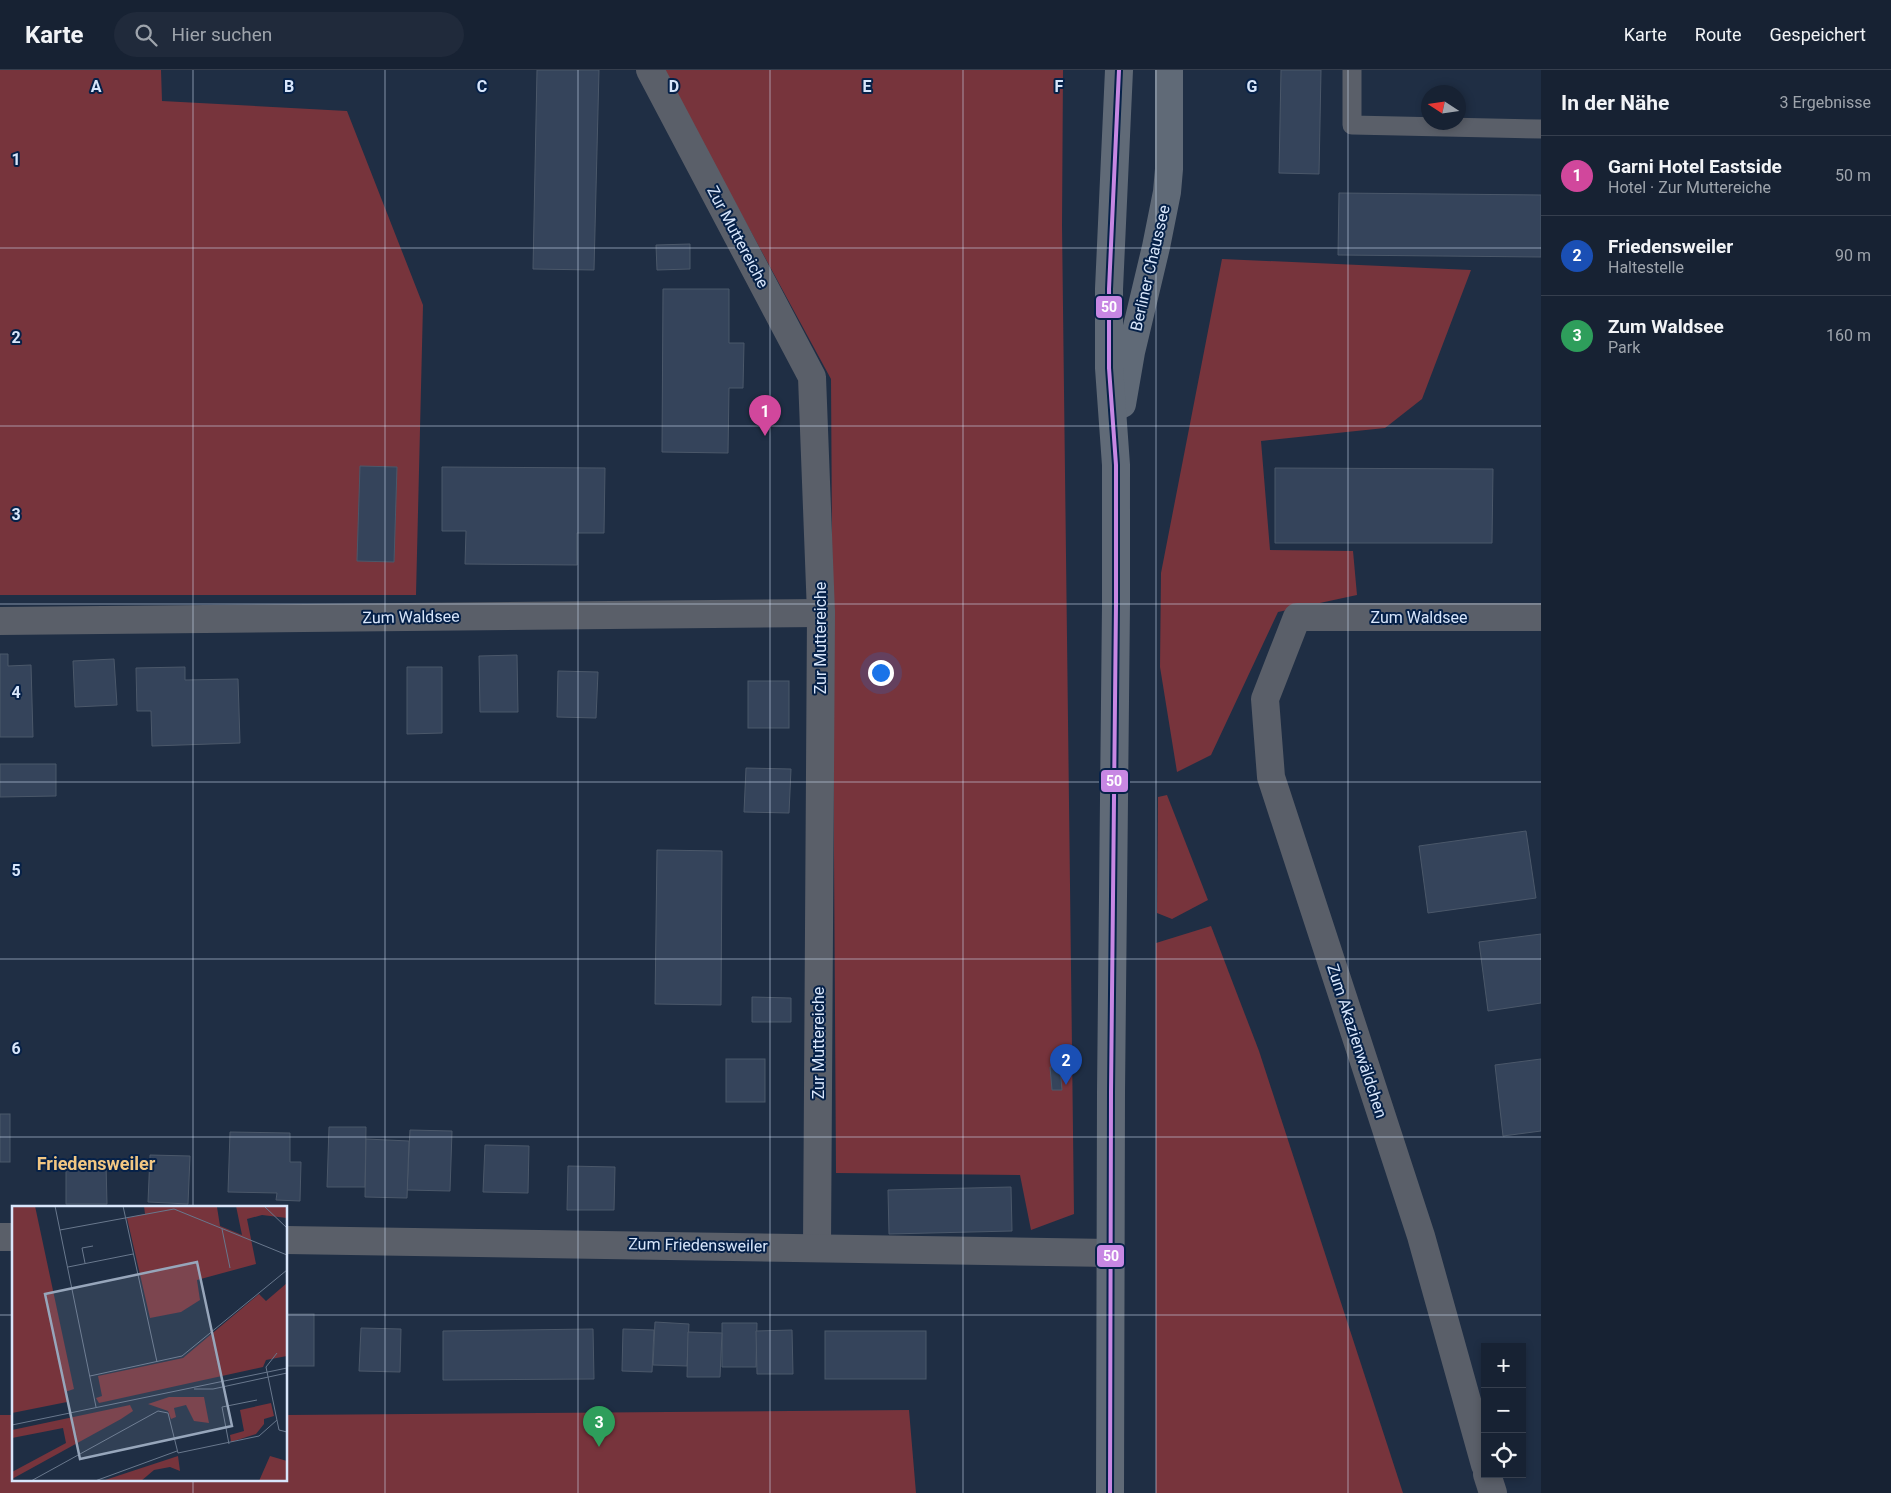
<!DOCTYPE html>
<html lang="de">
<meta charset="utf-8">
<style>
body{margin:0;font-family:Roboto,sans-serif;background:#202a3b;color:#f1f3f6}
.controls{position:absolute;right:15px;bottom:15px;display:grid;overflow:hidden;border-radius:0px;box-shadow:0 2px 8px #0003}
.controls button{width:45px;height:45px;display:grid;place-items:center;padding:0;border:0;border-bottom:1px solid #363f4e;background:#172233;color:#f1f3f6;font:25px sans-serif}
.compass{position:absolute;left:1421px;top:15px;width:45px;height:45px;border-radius:50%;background:#172233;box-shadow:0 2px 8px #0003;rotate:282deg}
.you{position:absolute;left:880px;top:602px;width:18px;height:18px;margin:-12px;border:4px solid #fff;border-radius:50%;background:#1a73e8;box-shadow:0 0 0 8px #1a73e833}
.badge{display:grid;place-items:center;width:32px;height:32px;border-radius:50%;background:#bca0f2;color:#fff;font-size:16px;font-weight:700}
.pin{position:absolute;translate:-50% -41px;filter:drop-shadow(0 1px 2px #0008)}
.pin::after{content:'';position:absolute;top:26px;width:18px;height:15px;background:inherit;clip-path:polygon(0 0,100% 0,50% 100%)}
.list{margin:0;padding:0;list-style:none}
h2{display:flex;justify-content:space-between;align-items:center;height:65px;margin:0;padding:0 20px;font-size:21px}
h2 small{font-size:16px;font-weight:400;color:#9ea4ac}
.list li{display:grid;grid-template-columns:32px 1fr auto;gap:15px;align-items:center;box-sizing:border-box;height:80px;padding:0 20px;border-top:1px solid #363f4e}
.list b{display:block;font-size:19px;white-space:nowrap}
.list p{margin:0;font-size:16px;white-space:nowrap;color:#9ea4ac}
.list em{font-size:16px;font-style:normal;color:#9ea4ac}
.icon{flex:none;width:28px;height:28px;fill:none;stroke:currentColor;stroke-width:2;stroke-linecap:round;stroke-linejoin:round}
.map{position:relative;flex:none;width:1541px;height:1423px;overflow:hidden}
header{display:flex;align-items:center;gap:30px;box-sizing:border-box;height:70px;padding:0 25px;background:#172233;border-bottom:1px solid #363f4e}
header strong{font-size:24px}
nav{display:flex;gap:28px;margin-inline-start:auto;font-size:18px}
.search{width:350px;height:45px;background:#202a3b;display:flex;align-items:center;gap:12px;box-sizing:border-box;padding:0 18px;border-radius:28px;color:#9ea4ac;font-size:19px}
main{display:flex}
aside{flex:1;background:#172233}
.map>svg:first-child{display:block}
.green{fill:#77343c}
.building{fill:#35445b;stroke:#4b586a}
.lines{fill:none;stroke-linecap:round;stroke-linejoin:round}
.service{stroke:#5a5f69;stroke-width:19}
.minor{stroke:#5a5f69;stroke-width:28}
.primary{stroke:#606a77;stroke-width:28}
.bus-1-casing{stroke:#062148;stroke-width:8}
.bus-1{stroke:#c787e3;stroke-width:4}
.grid{fill:none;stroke:#d8e6fb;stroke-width:1;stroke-opacity:0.55}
.labels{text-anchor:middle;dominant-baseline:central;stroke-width:4;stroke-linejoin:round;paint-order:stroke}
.street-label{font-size:16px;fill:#d8e6fb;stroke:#062148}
.neighbourhood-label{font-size:18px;font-weight:bold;fill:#f2c782;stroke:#062148}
.inset-road{fill:none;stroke:#69788d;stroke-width:1}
.view{fill:#97a6bb;fill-opacity:0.15;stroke:#97a6bb;stroke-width:2.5}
.inset-edge{fill:none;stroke:#d8e6fb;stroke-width:2.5}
.grid-label{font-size:16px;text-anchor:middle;font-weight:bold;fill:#d8e6fb;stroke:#062148;stroke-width:4;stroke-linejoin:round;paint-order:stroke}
.line-badge{stroke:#062148;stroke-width:2}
.badge-label{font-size:14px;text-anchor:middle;font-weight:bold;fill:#fff}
</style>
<header>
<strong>Karte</strong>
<div class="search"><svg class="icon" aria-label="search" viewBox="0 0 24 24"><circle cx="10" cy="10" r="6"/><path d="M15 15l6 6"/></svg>Hier suchen</div>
<nav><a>Karte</a><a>Route</a><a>Gespeichert</a></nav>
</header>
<main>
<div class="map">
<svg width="1541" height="1423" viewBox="0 0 1541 1423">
<rect width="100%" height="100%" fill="#1f2e44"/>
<g class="green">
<path d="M0,0H161L162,31L347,41L423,235L416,525H0Z"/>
<path d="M663,0H1063L1062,155L1074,1144L1031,1160L1020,1105L836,1103L831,309Z"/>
<path d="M1222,189L1471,200L1422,329L1385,358L1261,371L1270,480L1353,481L1357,525L1278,542L1211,685L1177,702L1160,597L1161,503Z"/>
<path d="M1167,725L1208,830L1172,849L1157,843L1158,727Z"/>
<path d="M1211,856L1259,981L1403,1423H1156V873Z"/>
<path d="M909,1340L916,1423H0V1345H14V1409H286V1345Z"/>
</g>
<g class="building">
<path d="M537,0H599L594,200L533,199Z"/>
<path d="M1281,0H1321L1319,104L1279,103Z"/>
<path d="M1339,123L1541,125V187L1338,185Z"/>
<path d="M690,174V199L657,200L656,175Z"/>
<path d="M663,219H729V273H744L743,318H729L728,383L662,382Z"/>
<path d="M360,396L397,397L394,492L357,491Z"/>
<path d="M442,397L605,398L604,463H577V495L465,494L466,461H442Z"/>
<path d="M1275,398L1493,399L1492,473H1275Z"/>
<path d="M0,584H8V596L31,595L33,667H0Z"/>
<path d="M517,585L518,642H480L479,586Z"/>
<path d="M114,589L117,635L75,637L73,591Z"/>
<path d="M185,597V610L238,609L240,673L152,676L151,641H137L136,598Z"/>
<path d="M407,597H442V663L407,664Z"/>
<path d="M558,601L598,602L596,648L557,647Z"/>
<rect x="748" y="611" width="41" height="47"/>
<path d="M0,694H56V726L0,727Z"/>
<path d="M746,698L791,699L789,743L744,742Z"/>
<path d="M1526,761L1536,828L1428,843L1419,776Z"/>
<path d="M657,780L722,781L721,935L655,934Z"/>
<path d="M1541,864V933L1488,941L1479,872Z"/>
<path d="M752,927L791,928V952H752Z"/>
<rect x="726" y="989" width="39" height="43"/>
<path d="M1541,989V1061L1503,1066L1495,995Z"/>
<path d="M1050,997H1060L1062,1020H1052Z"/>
<rect x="0" y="1044" width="10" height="48"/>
<path d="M329,1057H366L365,1117H327Z"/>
<path d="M410,1060L452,1061L450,1121L407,1120Z"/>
<path d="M230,1062L290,1063V1092H301L300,1131L276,1130L277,1123L228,1122Z"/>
<path d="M366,1069L409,1071L407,1128L365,1127Z"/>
<path d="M485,1075L529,1076L528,1123L483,1122Z"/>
<path d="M150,1085L190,1086L188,1134L148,1132Z"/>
<path d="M66,1094H106L107,1134H66Z"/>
<path d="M568,1096L615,1097L614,1140H567Z"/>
<path d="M1011,1117L1012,1161L889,1164L888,1120Z"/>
<rect x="286" y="1244" width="28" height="52"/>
<path d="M655,1252L689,1254L687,1296L653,1295Z"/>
<path d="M722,1253H757L756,1297H722Z"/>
<path d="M361,1258L401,1259L400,1302L359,1301Z"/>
<path d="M593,1259L594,1309L443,1310V1261Z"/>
<path d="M623,1259L654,1260L652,1302L622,1301Z"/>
<path d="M792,1260L793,1304H757L756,1261Z"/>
<rect x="825" y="1261" width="101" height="48"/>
<path d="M688,1262L722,1263L720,1307H687Z"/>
</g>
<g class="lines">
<path class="service" d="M1352,0V55L1541,59"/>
<g class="minor">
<path d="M650,0L812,307L821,543L817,1177"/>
<path d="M0,551L821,543"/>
<path d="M0,1167H14"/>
<path d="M286,1170L1111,1183"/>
<path d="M1485,1395L1421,1166L1271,707L1265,629L1297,547H1541"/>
<path d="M1487,1404L1493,1423"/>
</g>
<g class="primary">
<path d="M1122,334L1131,282L1156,177L1167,122L1169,99V0"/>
<path d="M1110,1423L1111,1022L1116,534V395L1109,298V219L1119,0"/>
</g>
<defs>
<path id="bus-1" d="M1110,1423L1111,1022L1116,534V395L1109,298V219L1119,0"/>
</defs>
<use href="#bus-1" class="bus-1-casing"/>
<use href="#bus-1" class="bus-1"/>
</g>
<path class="grid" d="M193,0V1137M385,0V1423M578,0V1423M770,0V1423M963,0V1423M1156,0V1423M1348,0V1423M0,178H1541M0,356H1541M0,534H1541M0,712H1541M0,889H1541M0,1067H1541M0,1245H14M286,1245H1541M193,1409V1423"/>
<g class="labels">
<g class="street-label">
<text transform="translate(738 167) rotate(62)">Zur Muttereiche</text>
<text transform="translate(1150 198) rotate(-77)">Berliner Chaussee</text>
<text transform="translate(411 547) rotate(-1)">Zum Waldsee</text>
<text x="1419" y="547">Zum Waldsee</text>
<text transform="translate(820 568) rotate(-90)">Zur Muttereiche</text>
<text transform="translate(1357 971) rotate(72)">Zum Akazienwäldchen</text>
<text transform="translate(818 973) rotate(-90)">Zur Muttereiche</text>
<text transform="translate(698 1175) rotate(1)">Zum Friedensweiler</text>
</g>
<g class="neighbourhood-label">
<text x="96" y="1093">Friedensweiler</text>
</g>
</g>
<g transform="translate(12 1136)">
<rect width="275" height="275" fill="#1f2e44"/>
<path d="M0,0H23L62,183L53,186L55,196L0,207ZM132,0H207L205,1L208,20L230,29L224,0H275V12L250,9L235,13L244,58L185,74L188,94L169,106L138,112L115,12L133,8ZM275,77V150L254,154L251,161L87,197L84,192L90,190L86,170L171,152L247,88L254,95ZM157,191H192L197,217L182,215L174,199L162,202L164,211L159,213L156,205L136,198ZM259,197L262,210L252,213V218L244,228L219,236L218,229L232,225L228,204ZM118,199L121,205L109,213L0,273V266L54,237L51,222L0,232V224ZM166,250L168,265L158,261L142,264L129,275H90ZM258,250L275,255V275H247Z" fill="#77343c"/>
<path class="inset-road" d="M43,0L84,201M111,0L145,156M252,0L275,22M210,23L218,62M48,24L162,3L275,49M73,57L70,42L81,40M56,61L121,48M265,147L254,161L267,224L275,226M78,170L170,150L275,64M182,183H201L275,167M0,219L275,162M217,238L210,201L245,194M19,275L146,205L156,207L166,247L247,230L265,214M83,275L165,245"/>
<path class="view" d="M185,56L220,220L68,253L33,88Z"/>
<rect width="275" height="275" class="inset-edge"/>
</g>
<g class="grid-label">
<text x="96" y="22">A</text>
<text x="289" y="22">B</text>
<text x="482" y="22">C</text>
<text x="674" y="22">D</text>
<text x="867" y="22">E</text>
<text x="1059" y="22">F</text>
<text x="1252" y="22">G</text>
<text x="16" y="95">1</text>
<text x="16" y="273">2</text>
<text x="16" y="450">3</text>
<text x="16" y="628">4</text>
<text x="16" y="806">5</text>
<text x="16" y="984">6</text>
</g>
<g class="line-badge">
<rect x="1095" y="225" width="28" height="24" rx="5" fill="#c787e3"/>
<rect x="1100" y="699" width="29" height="24" rx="5" fill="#c787e3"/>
<rect x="1096" y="1174" width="29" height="24" rx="5" fill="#c787e3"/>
</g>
<g class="badge-label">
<text x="1109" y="242">50</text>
<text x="1114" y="716">50</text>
<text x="1111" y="1191">50</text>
</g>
</svg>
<div class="controls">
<button>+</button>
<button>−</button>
<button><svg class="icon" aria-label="locate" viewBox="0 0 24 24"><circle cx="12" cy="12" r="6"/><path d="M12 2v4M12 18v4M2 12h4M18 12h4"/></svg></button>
</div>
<svg class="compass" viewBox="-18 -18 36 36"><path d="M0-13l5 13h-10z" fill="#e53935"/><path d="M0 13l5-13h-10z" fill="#9ea4ac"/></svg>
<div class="you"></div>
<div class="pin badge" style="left:765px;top:366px;background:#d1479c">1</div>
<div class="pin badge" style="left:1066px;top:1015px;background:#1a4fb4">2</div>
<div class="pin badge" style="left:599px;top:1377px;background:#2e9e5b">3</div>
</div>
<aside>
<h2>In der Nähe<small>3 Ergebnisse</small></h2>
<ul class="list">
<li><span class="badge" style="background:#d1479c">1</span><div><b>Garni Hotel Eastside</b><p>Hotel · Zur Muttereiche</p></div><em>50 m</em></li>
<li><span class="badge" style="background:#1a4fb4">2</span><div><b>Friedensweiler</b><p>Haltestelle</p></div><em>90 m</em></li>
<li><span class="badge" style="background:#2e9e5b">3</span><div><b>Zum Waldsee</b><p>Park</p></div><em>160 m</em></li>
</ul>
</aside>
</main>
